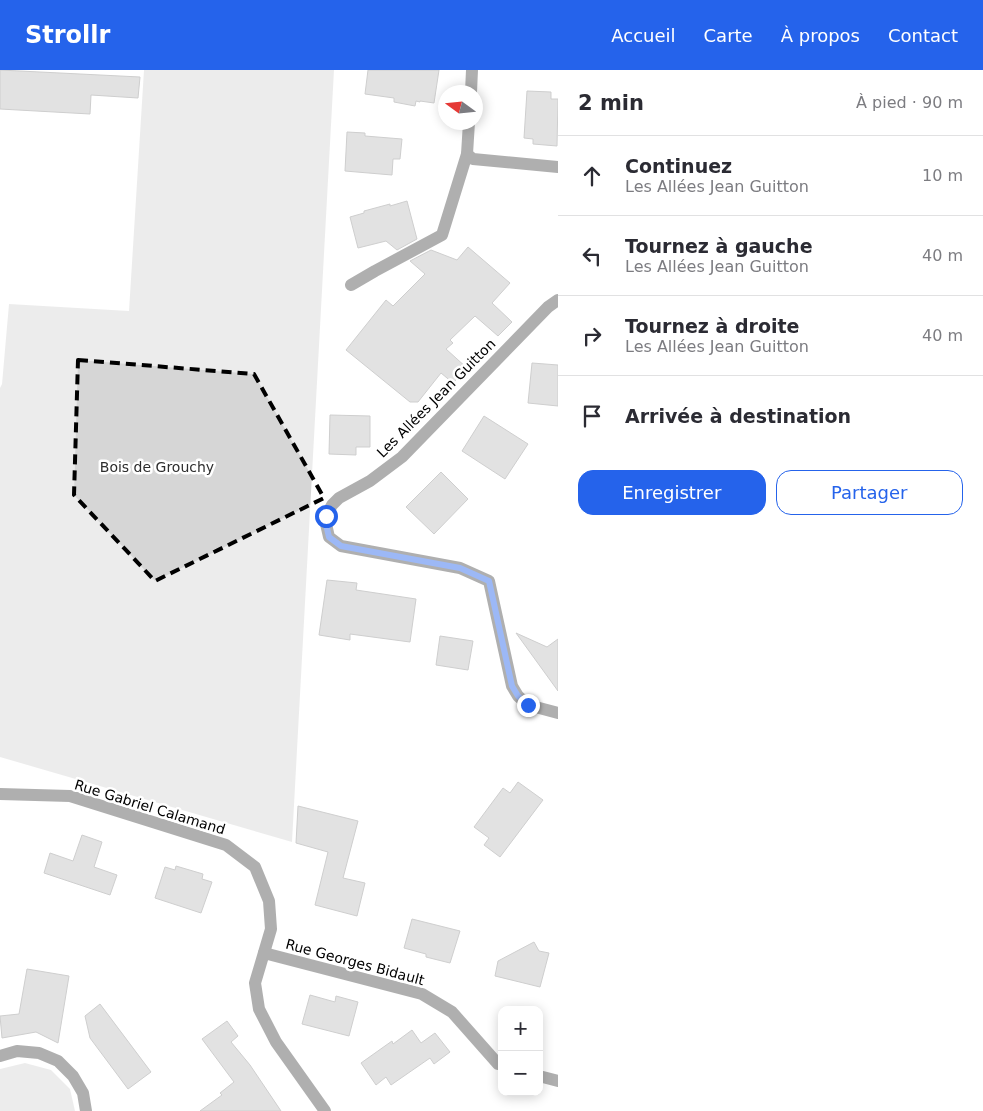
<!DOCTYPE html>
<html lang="fr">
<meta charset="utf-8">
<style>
body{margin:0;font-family:"DejaVu Sans",sans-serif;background:#f2f2f3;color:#2b2b33}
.controls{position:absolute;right:15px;bottom:15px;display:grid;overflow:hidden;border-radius:10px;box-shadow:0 2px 12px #0003}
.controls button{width:45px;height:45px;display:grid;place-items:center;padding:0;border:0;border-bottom:1px solid #e1e1e2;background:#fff;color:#2b2b33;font:25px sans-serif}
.compass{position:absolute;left:438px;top:15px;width:45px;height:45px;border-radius:50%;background:#fff;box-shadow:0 2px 12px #0003;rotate:285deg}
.stop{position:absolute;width:15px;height:15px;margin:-11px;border:4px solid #2563eb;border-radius:50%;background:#fff}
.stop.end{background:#2563eb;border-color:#fff;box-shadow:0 1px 5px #0008}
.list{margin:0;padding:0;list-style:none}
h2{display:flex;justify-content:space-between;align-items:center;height:65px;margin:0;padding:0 20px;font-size:21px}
h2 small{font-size:16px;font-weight:400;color:#7c7c81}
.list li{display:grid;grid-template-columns:32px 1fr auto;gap:15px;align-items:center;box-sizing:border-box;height:80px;padding:0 20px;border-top:1px solid #e1e1e2}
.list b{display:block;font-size:19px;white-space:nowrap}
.list p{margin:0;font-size:16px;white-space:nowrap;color:#7c7c81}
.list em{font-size:16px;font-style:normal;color:#7c7c81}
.actions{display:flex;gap:10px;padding:15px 20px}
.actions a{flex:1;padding:11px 0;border:1px solid #2563eb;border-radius:15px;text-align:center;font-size:18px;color:#2563eb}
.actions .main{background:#2563eb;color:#fff}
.icon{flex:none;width:28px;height:28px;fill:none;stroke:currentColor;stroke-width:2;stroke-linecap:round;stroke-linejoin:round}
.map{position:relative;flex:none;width:558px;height:1041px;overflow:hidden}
header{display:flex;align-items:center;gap:30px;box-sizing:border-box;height:70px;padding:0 25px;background:#2563eb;color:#fff}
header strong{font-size:24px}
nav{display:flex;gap:28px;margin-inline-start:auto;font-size:18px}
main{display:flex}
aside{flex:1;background:#fff}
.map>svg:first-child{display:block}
.green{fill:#d6d6d6}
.building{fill:#bfbfbf;stroke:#939393}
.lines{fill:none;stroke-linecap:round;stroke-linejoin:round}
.minor{stroke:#4f4f4f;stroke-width:12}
.route{stroke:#2563eb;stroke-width:6}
.marked{fill:none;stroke:#000;stroke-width:4;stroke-dasharray:10 6;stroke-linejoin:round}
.labels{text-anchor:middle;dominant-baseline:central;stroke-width:5;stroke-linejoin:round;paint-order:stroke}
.street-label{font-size:14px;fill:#000;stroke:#fff}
.park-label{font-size:14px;fill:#2d2d2d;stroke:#fff}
</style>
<header>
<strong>Strollr</strong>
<nav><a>Accueil</a><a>Carte</a><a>À propos</a><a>Contact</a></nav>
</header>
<main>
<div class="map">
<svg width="558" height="1041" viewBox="0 0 558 1041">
<rect width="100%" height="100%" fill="#fff"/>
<g class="green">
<path d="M144,0H334L292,772L0,687V318L2,314L9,234L129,241Z"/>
<path d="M25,993L51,1000L70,1019L75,1041H0V999Z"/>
</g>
<g class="building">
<path d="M0,0L140,7L138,28L91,25L90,44L0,39Z"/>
<path d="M368,0H439L434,33L420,31V32L416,31L415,36L394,32V28L365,24Z"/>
<path d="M527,21L551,22V29H558L557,76L533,74V69L524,68Z"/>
<path d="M347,62L365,63V66L402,69L400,89H393L392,105L345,101Z"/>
<path d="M407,131L417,169L397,180L386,171L358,178L350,147L364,143V141L390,134V136Z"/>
<path d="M468,177L510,213L492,233L512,252L498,266L475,246L450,270L453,273L446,279L467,298L453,313L441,303L418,332H410L346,280L386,230L393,236L425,204L410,191L431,180L457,190Z"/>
<path d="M532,293L558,295V336L528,333Z"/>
<path d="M330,345L370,346V377H356V385L329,384Z"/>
<path d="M484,346L528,374L505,409L462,381Z"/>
<path d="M441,402L468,429L434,464L406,437Z"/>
<path d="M327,510L357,513L356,520L416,529L410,572L350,564V570L319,565Z"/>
<path d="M516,563L547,577L558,569V621Z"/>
<path d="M440,566L473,571L468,600L436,595Z"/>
<path d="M518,712L543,730L500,787L484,775L489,768L474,757L503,718L510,723Z"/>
<path d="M298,736L358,751L343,808L365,813L357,846L315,835L328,782L296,773Z"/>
<path d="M82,765L102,772L94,797L117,805L110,825L44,803L50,783L73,791Z"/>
<path d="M176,796L203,804L202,809L212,812L201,843L155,828L165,797L175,800Z"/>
<path d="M412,849L460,861L450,893L426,887V884L404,878Z"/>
<path d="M534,872L539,881L549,883L540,917L495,906L498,891Z"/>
<path d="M27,899L69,906L58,973L36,962L2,968L0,946L19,944Z"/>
<path d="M310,925L335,932L336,926L358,932L349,966L302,954Z"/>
<path d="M100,934L151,1002L128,1019L90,968L85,946Z"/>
<path d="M227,951L238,966L231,972L250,995L281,1041H200L222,1025L220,1023L234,1012L202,969Z"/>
<path d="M412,960L421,973L435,963L450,982L434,994L430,988L391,1015L386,1007L376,1015L361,993L392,971L393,974Z"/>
</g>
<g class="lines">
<g class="minor">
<path d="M471,22L472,0"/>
<path d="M467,84L473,89L558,97"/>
<path d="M351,215L375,201L442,165L467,84L469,52"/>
<path d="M558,230L548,237L402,387L370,411L339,428L332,435L326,446V454L329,467L341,476L460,498L489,511L512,616L518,626L528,635L558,643"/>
<path d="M0,724L70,726L226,775L255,797L269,831L271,859L255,913L259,939L276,972L325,1041"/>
<path d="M264,883L422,924L452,942L498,994L502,995"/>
<path d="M0,986L17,981L39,983L58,991L73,1006L83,1023L86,1041"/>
<path d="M539,1006L558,1011"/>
</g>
</g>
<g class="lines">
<path class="route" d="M326,446V454L329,467L341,476L460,498L489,511L512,616L518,626L528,635"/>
</g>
<path d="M0 0H558V1041H0ZM78,290L254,304L324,428L155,511L74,425Z" fill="#fff" fill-opacity=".55" fill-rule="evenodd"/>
<path class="marked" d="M78,290L254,304L324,428L155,511L74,425Z"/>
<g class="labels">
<g class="street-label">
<text transform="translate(436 328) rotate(-45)">Les Allées Jean Guitton</text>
<text transform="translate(150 737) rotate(17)">Rue Gabriel Calamand</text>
<text transform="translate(355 892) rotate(15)">Rue Georges Bidault</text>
</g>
<g class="park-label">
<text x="157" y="397">Bois de Grouchy</text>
</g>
</g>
</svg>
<div class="controls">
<button>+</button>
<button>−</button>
</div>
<svg class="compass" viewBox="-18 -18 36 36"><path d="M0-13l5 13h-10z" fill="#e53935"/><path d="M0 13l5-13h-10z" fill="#7c7c81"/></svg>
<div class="stop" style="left:326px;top:446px"></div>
<div class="stop end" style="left:528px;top:635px"></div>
</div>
<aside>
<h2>2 min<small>À pied · 90 m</small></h2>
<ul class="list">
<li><svg class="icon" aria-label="ahead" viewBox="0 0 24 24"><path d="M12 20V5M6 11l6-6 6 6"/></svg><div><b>Continuez</b><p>Les Allées Jean Guitton</p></div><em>10 m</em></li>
<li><svg class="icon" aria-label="left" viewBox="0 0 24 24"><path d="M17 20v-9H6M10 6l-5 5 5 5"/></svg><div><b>Tournez à gauche</b><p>Les Allées Jean Guitton</p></div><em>40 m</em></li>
<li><svg class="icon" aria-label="right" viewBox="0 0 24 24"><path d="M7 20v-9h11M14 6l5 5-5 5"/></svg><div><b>Tournez à droite</b><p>Les Allées Jean Guitton</p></div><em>40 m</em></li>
<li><svg class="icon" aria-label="arrive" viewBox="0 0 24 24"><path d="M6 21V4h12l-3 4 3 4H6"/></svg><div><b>Arrivée à destination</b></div></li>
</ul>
<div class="actions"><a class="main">Enregistrer</a><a>Partager</a></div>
</aside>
</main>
